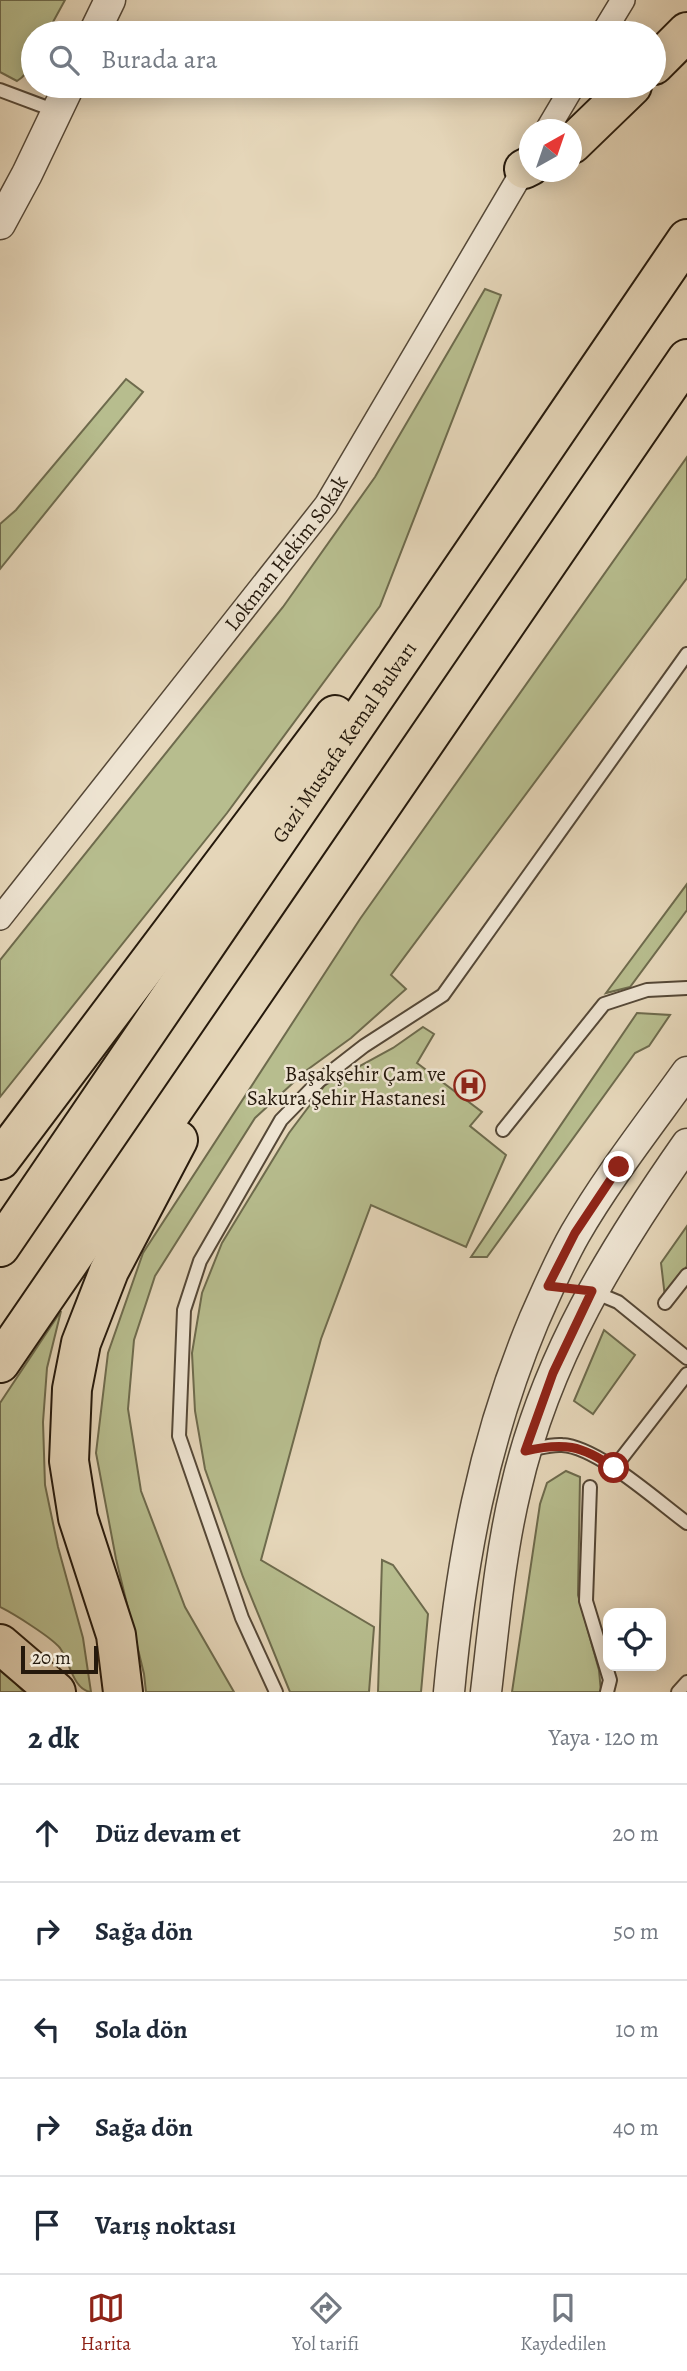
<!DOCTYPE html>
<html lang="tr">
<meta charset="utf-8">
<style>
body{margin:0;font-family:Alegreya,serif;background:#f2f2f3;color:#1f2937}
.controls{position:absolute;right:21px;bottom:21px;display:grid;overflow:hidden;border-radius:14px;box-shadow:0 4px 18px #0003}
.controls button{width:63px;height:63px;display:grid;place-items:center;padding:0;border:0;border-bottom:2px solid #e0e1e3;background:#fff;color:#1f2937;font:35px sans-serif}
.compass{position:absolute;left:519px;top:119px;width:63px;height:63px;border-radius:50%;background:#fff;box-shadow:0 4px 18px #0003;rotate:40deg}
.scale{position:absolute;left:21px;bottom:18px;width:77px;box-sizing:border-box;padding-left:7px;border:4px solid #25190c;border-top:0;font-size:19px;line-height:24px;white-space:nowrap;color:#25190c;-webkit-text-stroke:5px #eee4d2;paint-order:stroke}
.stop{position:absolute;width:21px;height:21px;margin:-16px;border:5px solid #8f2418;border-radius:50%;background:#fff}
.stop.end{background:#8f2418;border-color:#fff;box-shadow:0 2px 7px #0008}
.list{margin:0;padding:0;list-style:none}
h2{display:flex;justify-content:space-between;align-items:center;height:91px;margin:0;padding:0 28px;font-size:30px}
h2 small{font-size:23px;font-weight:400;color:#747a83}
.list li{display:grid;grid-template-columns:46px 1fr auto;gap:21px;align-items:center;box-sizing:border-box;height:98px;padding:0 28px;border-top:2px solid #e0e1e3}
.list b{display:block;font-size:26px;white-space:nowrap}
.list em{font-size:23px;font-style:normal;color:#747a83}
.icon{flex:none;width:38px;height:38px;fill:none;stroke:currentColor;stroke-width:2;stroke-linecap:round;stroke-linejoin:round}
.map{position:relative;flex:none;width:687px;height:1692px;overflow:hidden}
.search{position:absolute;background:#fff;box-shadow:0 4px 18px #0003;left:21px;right:21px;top:21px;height:77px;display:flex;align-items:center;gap:18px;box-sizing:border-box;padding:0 24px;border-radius:38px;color:#747a83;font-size:26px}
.sheet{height:581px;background:#fff}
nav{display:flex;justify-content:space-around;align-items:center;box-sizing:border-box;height:98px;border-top:2px solid #e0e1e3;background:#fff;font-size:19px;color:#747a83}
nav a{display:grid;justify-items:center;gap:4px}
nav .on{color:#8f2418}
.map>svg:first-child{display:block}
.green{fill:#b7bd8e;stroke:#6e6b4d;stroke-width:2}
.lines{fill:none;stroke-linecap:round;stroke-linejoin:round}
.service-casing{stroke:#554837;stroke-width:16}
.minor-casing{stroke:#554837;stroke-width:26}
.tertiary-casing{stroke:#554837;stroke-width:33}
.trunk-casing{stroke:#25190c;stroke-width:42}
.service{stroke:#eee4d2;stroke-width:12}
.minor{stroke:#eee4d2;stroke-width:23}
.tertiary{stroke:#eee4d2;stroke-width:30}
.trunk{stroke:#e5d6b9;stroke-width:38}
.route{stroke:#8f2418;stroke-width:9}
.labels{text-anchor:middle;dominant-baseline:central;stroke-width:5;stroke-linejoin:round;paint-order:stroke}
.street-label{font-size:21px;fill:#25190c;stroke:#eee4d2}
.poi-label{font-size:21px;fill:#25190c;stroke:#eee4d2;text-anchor:end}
</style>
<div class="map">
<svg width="687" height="1692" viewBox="0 0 687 1692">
<rect width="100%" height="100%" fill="#e5d6b9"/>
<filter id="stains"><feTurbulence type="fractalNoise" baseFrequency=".00286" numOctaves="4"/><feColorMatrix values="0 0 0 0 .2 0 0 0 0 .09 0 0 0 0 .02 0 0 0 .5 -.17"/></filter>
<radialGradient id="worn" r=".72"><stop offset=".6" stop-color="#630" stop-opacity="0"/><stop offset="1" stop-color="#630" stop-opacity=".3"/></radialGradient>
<g class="green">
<path d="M0,0H65L47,33H33C33,52 35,70 17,81L0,72Z"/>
<path d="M485,289L501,295L380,606L227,813L0,1097V960L283,607L375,477Z"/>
<path d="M126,379L143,392L0,569V524L16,510Z"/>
<path d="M687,457V578L391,975L406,989L351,1038L307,1070L255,1118L155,1276L134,1340L128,1409L141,1491L185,1607L234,1692H146L144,1674L116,1559L96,1453L108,1353L143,1253L360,919Z"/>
<path d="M687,884V910L630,987L606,993Z"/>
<path d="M637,1013L670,1015L649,1046L635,1053L487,1257H471Z"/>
<path d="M423,1027L434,1034L417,1063L482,1112L470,1126L506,1155L466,1247L371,1205L321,1339L261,1560L374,1627L369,1692H290L243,1577L205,1469L195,1411L192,1353L202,1293L222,1243L289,1133L325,1085L393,1048Z"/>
<path d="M687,1226V1266L665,1297L661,1263Z"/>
<path d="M61,1311L47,1368L43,1422L45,1485L58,1547L83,1638L91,1692C73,1690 70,1662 60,1648C51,1637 14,1614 0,1607V1403Z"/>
<path d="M604,1330L635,1355L593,1414L574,1401Z"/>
<path d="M566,1471L580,1477L578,1595L599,1670L601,1692H512L540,1504L547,1483Z"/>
<path d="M382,1560L393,1565L428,1614L421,1692H378Z"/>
<path d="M0,1667L24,1692H0Z"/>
</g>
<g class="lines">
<defs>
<g id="service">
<path d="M0,90L56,111"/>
<path d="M503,1130L604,1004L647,990L687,988"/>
<path d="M594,1292L618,1302L687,1358"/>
<path d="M665,1303L687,1275"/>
<path d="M529,1450C540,1448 551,1444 562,1445C598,1447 657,1501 687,1523"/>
<path d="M614,1468L687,1374"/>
<path d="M590,1487L586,1601L610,1680L607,1692"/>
<path d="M276,1692L242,1618L179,1436L184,1310L200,1261L281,1120L319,1081L364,1046L443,995L687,654"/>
<path d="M678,1692L687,1682"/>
</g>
<g id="minor">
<path d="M603,33L623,0"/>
<path d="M547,130L573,86"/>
<path id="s1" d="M0,918L326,505L530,159"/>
</g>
<g id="tertiary">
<path d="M94,33L110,0"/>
<path d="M0,224L27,174L69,86"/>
<path d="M449,1692C461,1561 483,1442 534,1320C547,1291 559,1262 575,1234C608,1177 649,1125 687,1072"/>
<path d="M486,1692C494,1624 500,1554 516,1488C546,1358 612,1251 687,1144"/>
</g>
<g id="trunk">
<path d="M654,65L687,32"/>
<path d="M572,144L632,86"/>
<path d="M524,169L530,166"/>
<path d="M0,1160L335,715"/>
<path id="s2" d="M0,1247L687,239"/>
<path d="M0,1363L687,359"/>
<path d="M0,1644L56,1692"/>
<path d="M123,1692L116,1635L78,1518L69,1461L72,1389L81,1343L109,1271L178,1140"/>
</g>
</defs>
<use href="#service" class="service-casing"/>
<use href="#minor" class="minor-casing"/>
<use href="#tertiary" class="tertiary-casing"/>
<use href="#trunk" class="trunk-casing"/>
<use href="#service" class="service"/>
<use href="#minor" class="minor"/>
<use href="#tertiary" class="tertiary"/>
<use href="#trunk" class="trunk"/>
</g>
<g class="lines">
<path class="route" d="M614,1468C582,1445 563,1442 525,1451L553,1373L592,1291L548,1286L575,1233L619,1167"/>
</g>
<defs>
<symbol id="hospital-ring" viewBox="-11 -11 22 22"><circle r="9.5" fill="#eee4d2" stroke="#8f2418" stroke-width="1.5"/><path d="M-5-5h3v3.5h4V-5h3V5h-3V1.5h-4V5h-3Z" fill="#8f2418"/></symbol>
</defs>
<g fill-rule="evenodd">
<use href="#hospital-ring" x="452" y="1068" width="35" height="35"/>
</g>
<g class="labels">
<g class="street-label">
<text stroke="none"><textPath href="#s1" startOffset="464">Lokman Hekim Sokak</textPath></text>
<text stroke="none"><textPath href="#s2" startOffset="611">Gazi Mustafa Kemal Bulvarı</textPath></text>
</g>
<g class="poi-label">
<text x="446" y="1074">Başakşehir Çam ve<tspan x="446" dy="24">Sakura Şehir Hastanesi</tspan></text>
</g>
</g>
<rect width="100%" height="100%" filter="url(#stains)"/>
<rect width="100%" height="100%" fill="url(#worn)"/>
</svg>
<div class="controls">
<button><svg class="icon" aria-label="locate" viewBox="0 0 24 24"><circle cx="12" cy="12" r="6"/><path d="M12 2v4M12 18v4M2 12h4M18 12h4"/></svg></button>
</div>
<svg class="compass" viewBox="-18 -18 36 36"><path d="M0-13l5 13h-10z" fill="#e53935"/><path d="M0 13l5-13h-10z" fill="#747a83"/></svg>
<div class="scale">20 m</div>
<div class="stop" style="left:614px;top:1468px"></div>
<div class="stop end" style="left:619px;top:1167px"></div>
<div class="search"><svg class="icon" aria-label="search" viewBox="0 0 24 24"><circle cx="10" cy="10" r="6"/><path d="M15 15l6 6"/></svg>Burada ara</div>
</div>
<section class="sheet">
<h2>2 dk<small>Yaya · 120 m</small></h2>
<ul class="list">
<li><svg class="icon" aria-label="ahead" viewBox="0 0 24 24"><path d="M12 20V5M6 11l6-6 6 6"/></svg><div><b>Düz devam et</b></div><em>20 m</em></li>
<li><svg class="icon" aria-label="right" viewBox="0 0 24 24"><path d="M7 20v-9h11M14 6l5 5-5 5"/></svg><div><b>Sağa dön</b></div><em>50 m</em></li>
<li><svg class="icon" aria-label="left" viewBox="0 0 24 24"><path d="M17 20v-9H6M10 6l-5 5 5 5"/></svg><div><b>Sola dön</b></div><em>10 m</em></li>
<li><svg class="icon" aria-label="right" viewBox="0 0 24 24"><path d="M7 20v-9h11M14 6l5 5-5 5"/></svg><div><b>Sağa dön</b></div><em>40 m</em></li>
<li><svg class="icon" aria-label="arrive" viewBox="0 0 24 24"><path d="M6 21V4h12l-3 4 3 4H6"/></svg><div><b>Varış noktası</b></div></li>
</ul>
</section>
<nav>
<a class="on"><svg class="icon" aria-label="map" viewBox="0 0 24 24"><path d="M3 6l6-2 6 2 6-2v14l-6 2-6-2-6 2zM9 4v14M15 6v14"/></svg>Harita</a>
<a><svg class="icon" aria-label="directions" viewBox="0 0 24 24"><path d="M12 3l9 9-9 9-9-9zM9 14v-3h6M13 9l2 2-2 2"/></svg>Yol tarifi</a>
<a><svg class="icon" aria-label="saved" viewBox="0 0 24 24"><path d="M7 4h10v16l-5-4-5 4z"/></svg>Kaydedilen</a>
</nav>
